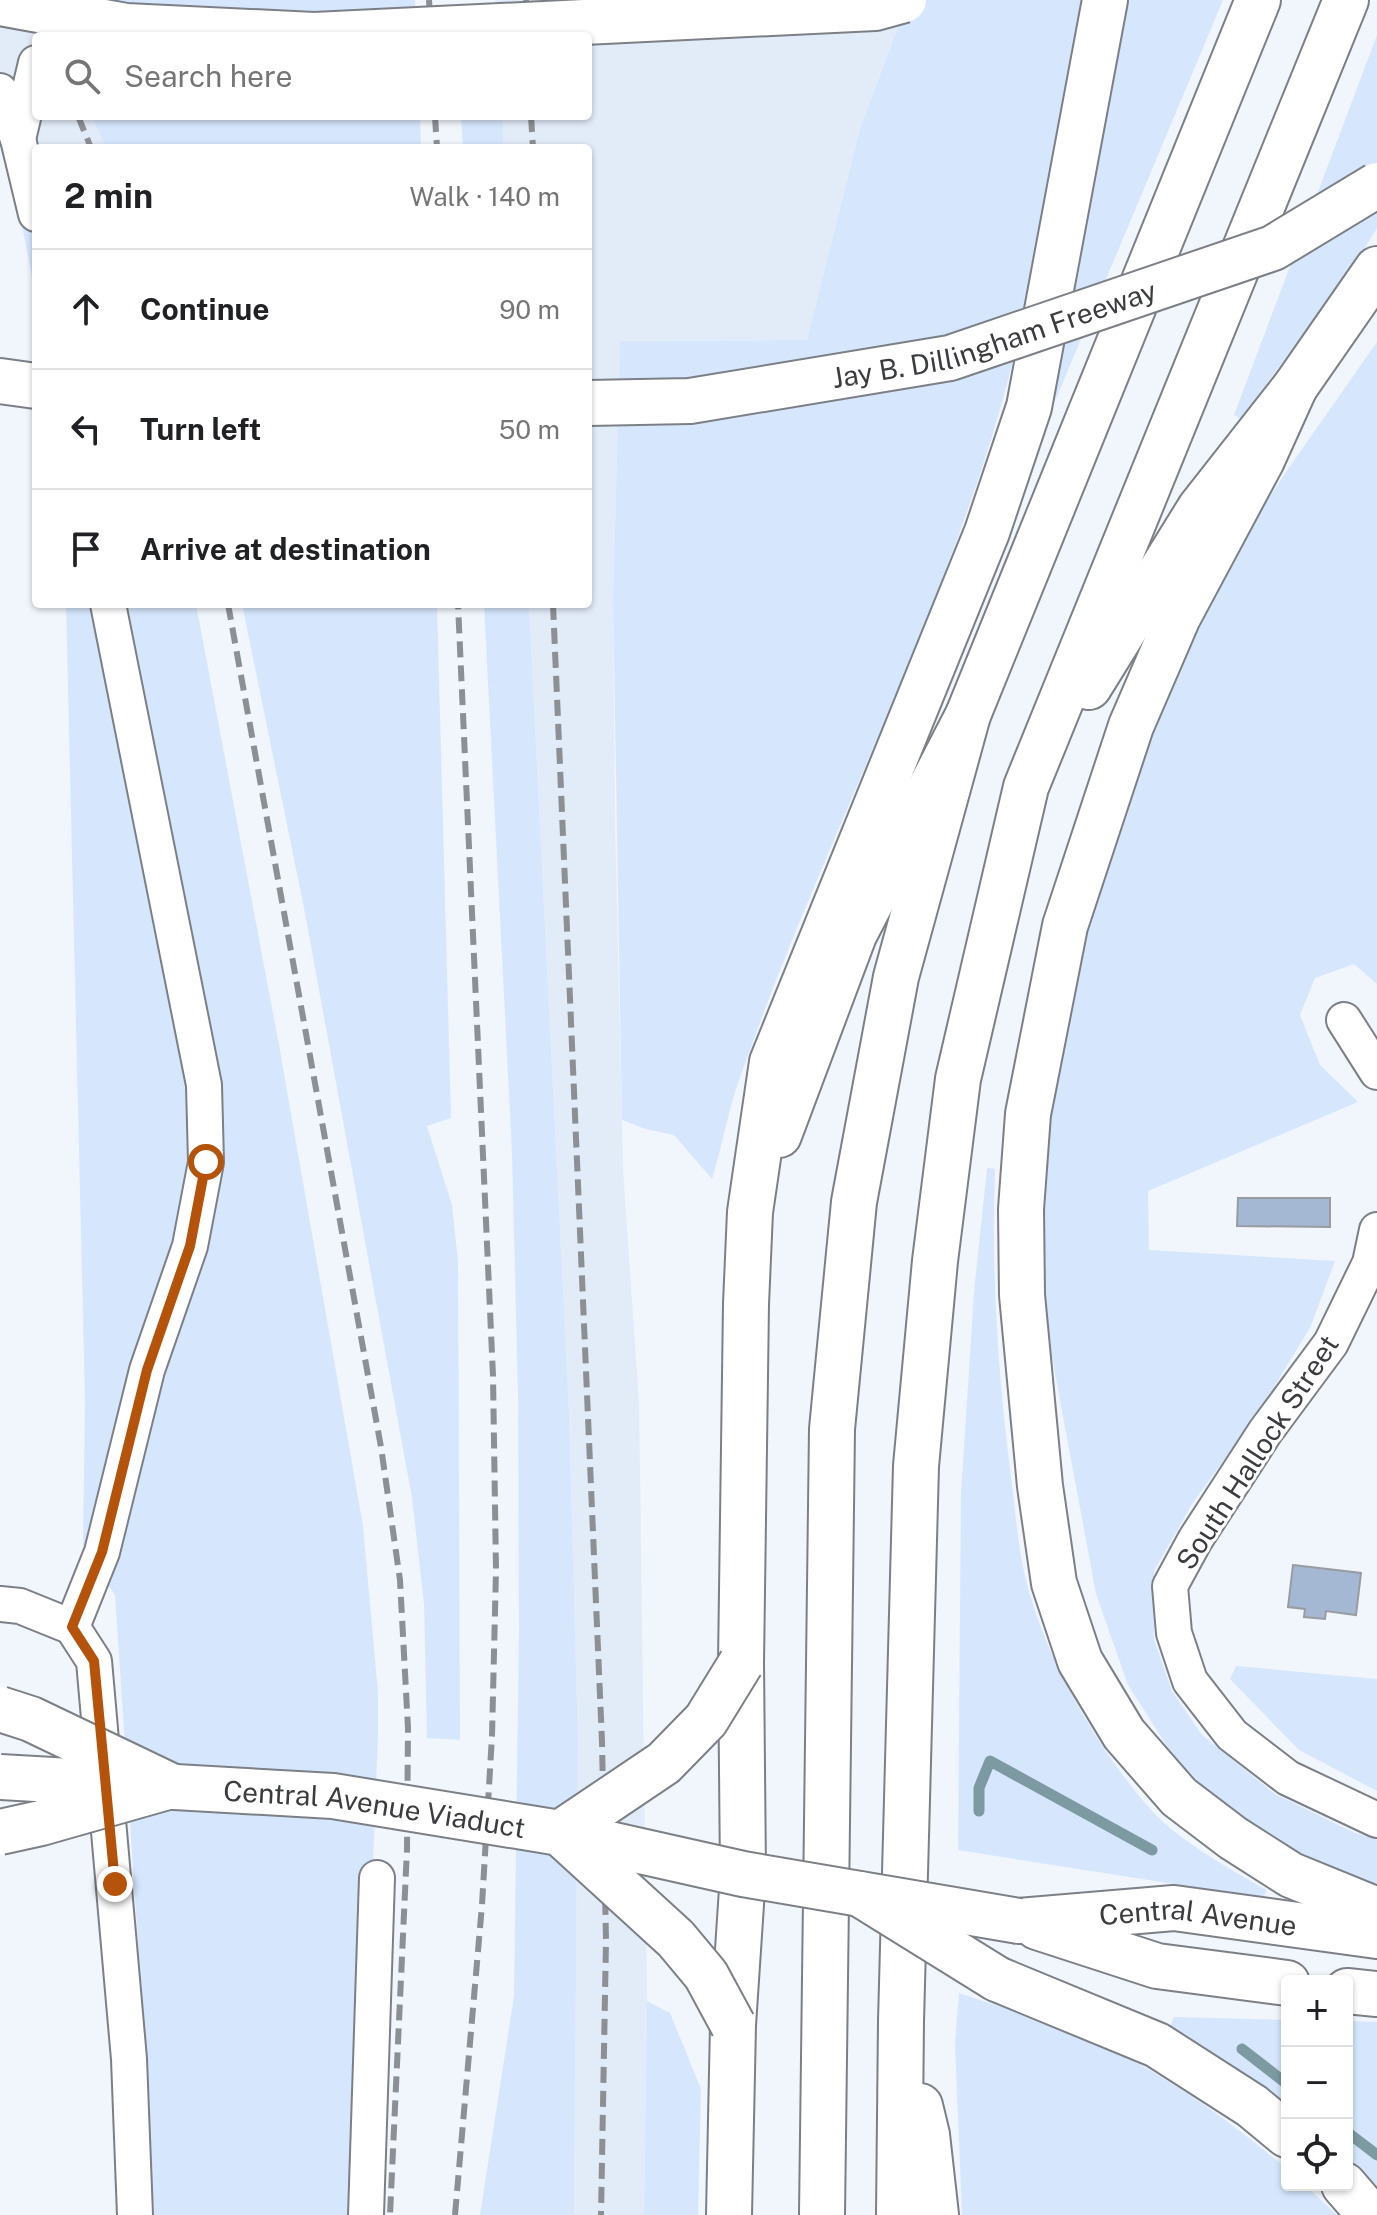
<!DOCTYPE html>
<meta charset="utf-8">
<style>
body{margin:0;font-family:"Public Sans",sans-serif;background:#f6f6f6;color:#202124}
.controls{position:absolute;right:24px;bottom:24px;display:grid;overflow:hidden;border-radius:8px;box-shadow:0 2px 6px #0004}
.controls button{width:72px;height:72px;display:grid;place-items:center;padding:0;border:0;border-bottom:2px solid #e0e0e0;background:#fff;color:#202124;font:40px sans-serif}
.stop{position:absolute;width:24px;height:24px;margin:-18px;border:6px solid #b45309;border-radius:50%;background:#fff}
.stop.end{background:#b45309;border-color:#fff;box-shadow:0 2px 8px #0008}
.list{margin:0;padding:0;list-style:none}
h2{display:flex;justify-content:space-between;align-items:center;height:104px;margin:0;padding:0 32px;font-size:34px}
h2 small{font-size:26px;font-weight:400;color:#757577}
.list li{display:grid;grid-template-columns:52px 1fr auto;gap:24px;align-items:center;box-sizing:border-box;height:120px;padding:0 32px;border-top:2px solid #e0e0e0}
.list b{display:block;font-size:30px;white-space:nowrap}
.list em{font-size:26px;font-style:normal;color:#757577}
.icon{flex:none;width:44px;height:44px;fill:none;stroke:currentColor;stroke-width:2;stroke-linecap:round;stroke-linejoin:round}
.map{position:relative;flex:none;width:1377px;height:2215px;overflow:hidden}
.search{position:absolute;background:#fff;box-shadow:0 2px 6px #0004;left:32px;top:32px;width:560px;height:88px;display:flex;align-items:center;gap:20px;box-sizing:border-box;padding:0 28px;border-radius:8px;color:#757577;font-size:30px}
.panel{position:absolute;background:#fff;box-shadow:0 2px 6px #0004;left:32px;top:144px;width:560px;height:464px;border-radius:8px}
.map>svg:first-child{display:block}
.built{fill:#e2ebf8}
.green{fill:#d6e7fd}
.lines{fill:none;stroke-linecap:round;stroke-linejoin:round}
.stream{stroke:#7d9aa2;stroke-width:11}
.building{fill:#a4b8d3;stroke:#989ca2;stroke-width:2}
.minor-casing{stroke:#7c8086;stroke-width:38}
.major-casing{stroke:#7c8086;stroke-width:48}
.highway-casing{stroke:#7c8086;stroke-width:48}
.minor{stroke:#fff;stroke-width:34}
.major{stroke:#fff;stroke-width:44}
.highway{stroke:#fff;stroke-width:44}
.rail{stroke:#8c8f94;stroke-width:6;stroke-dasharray:16 8;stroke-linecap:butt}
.major-bridge-casing{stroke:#7c8086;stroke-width:48;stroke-linecap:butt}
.highway-bridge-casing{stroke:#7c8086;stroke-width:48;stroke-linecap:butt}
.major-bridge{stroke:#fff;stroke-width:44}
.highway-bridge{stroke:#fff;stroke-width:44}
.route{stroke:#b45309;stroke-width:10}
.labels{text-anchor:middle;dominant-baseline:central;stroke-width:6;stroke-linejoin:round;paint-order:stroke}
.street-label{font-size:28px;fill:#3a3c3f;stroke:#fff}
</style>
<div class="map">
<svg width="1377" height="2215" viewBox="0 0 1377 2215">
<rect width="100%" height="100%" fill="#f1f5fc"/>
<g class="built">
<path d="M0,0H65L55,36H36V116H91L106,148H36L0,118Z"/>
<path d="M495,0H908L860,129L807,340L620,341L613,601L615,821L623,1169L639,1403L647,2001L644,2215H574L578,1739L569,1411L529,604H588V148H504L502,116H588V36H497Z"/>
</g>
<g class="green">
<path d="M65,0H415L416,36H54Z"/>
<path d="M908,0H1082C1055,144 1036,292 993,433C924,658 812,867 736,1089C727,1118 721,1149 712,1179L674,1135L646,1129L622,1120L613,601L620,341L807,340L860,129Z"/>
<path d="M1127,0H1223L1032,456L1027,453L1065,339Z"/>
<path d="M1377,35V228L1360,256L1241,419L1234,415Z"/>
<path d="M91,116H420L421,148H106Z"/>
<path d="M461,116H502L504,148H463Z"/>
<path d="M8,153L36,182V302V298Z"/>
<path d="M1377,342V984L1354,964L1315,978L1300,1015L1320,1065L1358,1102L1148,1191L1149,1250L1335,1261L1310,1328L1260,1410L1192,1504L1154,1571V1639L1172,1691L1202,1735L1275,1794L1355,1833L1377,1839V1895L1361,1891L1271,1837L1202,1786L1172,1754L1128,1685L1096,1594L1046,1325L1040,1215L1047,1123L1084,915L1161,692L1235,550L1288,469Z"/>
<path d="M66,604H196L279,1045L363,1526L378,1693V1736L359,2215H149L141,1988L115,1595L83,1545L85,1401Z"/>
<path d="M242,604H437L451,1118L427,1126L452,1205L458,1261L460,1740L427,1738L424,1604L412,1498L304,908Z"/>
<path d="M484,604H529L569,1411L578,1739L574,2215H480L514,1996L519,1630L518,1394L512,1153Z"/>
<path d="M987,1168L995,1169C991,1272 998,1374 1011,1477C1016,1514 1018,1554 1029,1591C1049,1663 1096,1745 1144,1802C1175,1839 1226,1867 1267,1890L1263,1898L958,1850L961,1494L974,1292Z"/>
<path d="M1236,1666L1377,1679V1791L1299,1750L1230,1679Z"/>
<path d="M959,1993C996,2006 1034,2015 1070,2030C1149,2063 1222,2114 1287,2169V2185H1305L1337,2215H962L955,2043Z"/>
<path d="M647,2001L670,2013L701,2089L698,2215H644Z"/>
<path d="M1174,2017L1287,2020V2109L1169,2029Z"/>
<path d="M1347,2021L1377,2022V2194L1347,2161Z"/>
</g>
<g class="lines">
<g class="stream">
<path d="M979,1811V1788L990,1761L1152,1850"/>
<path d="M1242,2049L1287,2084"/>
<path d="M1347,2132L1377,2155"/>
</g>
</g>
<g class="building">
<path d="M1238,1198H1330V1227L1237,1226Z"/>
<path d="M1293,1565L1361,1573L1356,1615L1326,1611L1325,1619L1304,1617L1305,1609L1288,1607Z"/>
</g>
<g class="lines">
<defs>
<g id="minor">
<path d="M0,91L18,139L36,214"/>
<path d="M18,139L36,63"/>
<path d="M1344,1020L1377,1072"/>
<path d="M1377,1230L1370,1263L1331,1343L1265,1432L1195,1540L1170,1586L1174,1633L1190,1681L1232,1735L1288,1778L1377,1820"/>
<path d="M0,1604L20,1606L72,1627L94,1661L129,2059L135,2215"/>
<path d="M72,1627L102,1552L147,1370L190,1246L206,1162L204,1085L108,604"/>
<path d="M366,2215L377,1878"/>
</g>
<g id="major">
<path id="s1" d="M1019,1921L1174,1908L1377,1936"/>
<path d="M1037,1927L1157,1966L1287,1983"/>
<path d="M1347,1991L1377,1994"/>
</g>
<g id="highway">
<path d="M0,381L36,386"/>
<path d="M1295,387L1262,460L1178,617L1131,726L1065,926L1028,1114L1021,1209L1022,1295L1040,1486L1054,1583L1080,1661L1124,1734L1179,1797L1233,1838L1291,1875L1377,1910"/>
<path d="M1089,687L1200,508L1295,387L1377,269"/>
<path d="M779,1135L854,935L968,715L1258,0"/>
<path d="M997,1979L1157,2045L1252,2106L1287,2135"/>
<path d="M920,2106L927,2135L936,2215"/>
<path d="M1344,2185L1370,2215"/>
<path d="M729,2215L733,2025L743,1874L741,1663L746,1304L750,1212L772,1062L987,532L1029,407L1105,0"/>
<path d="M822,2215L832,1429L854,1202L896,977L968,715"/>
<path d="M899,2215L901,2021L916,1466L935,1261L958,1079L1026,787L1346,0"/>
</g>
</defs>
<use href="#minor" class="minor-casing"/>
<use href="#major" class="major-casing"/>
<use href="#highway" class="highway-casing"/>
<use href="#minor" class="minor"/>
<use href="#major" class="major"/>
<use href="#highway" class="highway"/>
<g class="rail">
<path d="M30,0L46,36"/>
<path d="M429,0L431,36"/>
<path d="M526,0L528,36"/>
<path d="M78,116L91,148"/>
<path d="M435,116L437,148"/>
<path d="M531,116L533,148"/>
<path d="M228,604L381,1447L400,1580L408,1728L407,1849L390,2215"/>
<path d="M553,604L602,1742L606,1940L601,2215"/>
<path d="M455,2215L482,1905L492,1736L496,1570L493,1376L458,604"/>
</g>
<defs>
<g id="major-bridge">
<path id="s2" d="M0,1777L333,1796L560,1833L743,1874L1019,1921"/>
</g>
<g id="highway-bridge">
<path d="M0,3L126,26L314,35L875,8L904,0"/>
<path id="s3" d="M588,403L690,401L950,358L1273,248L1377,185"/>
<path d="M0,1709L31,1719L171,1786"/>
<path d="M0,1832L41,1823L171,1786"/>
<path d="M860,1894L997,1979"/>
<path d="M733,2025L706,1975L676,1939L560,1833L664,1763L706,1720L741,1663"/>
</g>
</defs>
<use href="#major-bridge" class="major-bridge-casing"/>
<use href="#highway-bridge" class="highway-bridge-casing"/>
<use href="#major-bridge" class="major-bridge"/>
<use href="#highway-bridge" class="highway-bridge"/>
</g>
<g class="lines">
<path class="route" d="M115,1884L94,1661L72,1627L102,1552L147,1370L190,1246L206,1162"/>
</g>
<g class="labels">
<g class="street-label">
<text stroke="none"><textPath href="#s3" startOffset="414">Jay B. Dillingham Freeway</textPath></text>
<text transform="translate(1257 1452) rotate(-57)">South Hallock Street</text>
<text stroke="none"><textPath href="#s2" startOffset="376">Central Avenue Viaduct</textPath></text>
<text stroke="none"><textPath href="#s1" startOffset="180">Central Avenue</textPath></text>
</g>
</g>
</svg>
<div class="controls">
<button>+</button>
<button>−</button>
<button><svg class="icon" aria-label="locate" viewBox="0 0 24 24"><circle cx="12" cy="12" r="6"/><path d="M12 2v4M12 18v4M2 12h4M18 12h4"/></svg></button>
</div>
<div class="stop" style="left:206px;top:1162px"></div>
<div class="stop end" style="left:115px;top:1884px"></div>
<div class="search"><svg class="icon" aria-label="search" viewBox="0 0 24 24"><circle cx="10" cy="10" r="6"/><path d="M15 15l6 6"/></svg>Search here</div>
<section class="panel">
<h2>2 min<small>Walk · 140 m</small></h2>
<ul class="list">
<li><svg class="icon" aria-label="ahead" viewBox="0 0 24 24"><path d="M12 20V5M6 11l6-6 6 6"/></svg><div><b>Continue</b></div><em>90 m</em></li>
<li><svg class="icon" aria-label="left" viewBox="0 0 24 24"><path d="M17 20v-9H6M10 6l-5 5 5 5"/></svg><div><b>Turn left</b></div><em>50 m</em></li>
<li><svg class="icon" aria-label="arrive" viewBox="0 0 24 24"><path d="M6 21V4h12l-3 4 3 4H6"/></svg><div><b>Arrive at destination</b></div></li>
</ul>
</section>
</div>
